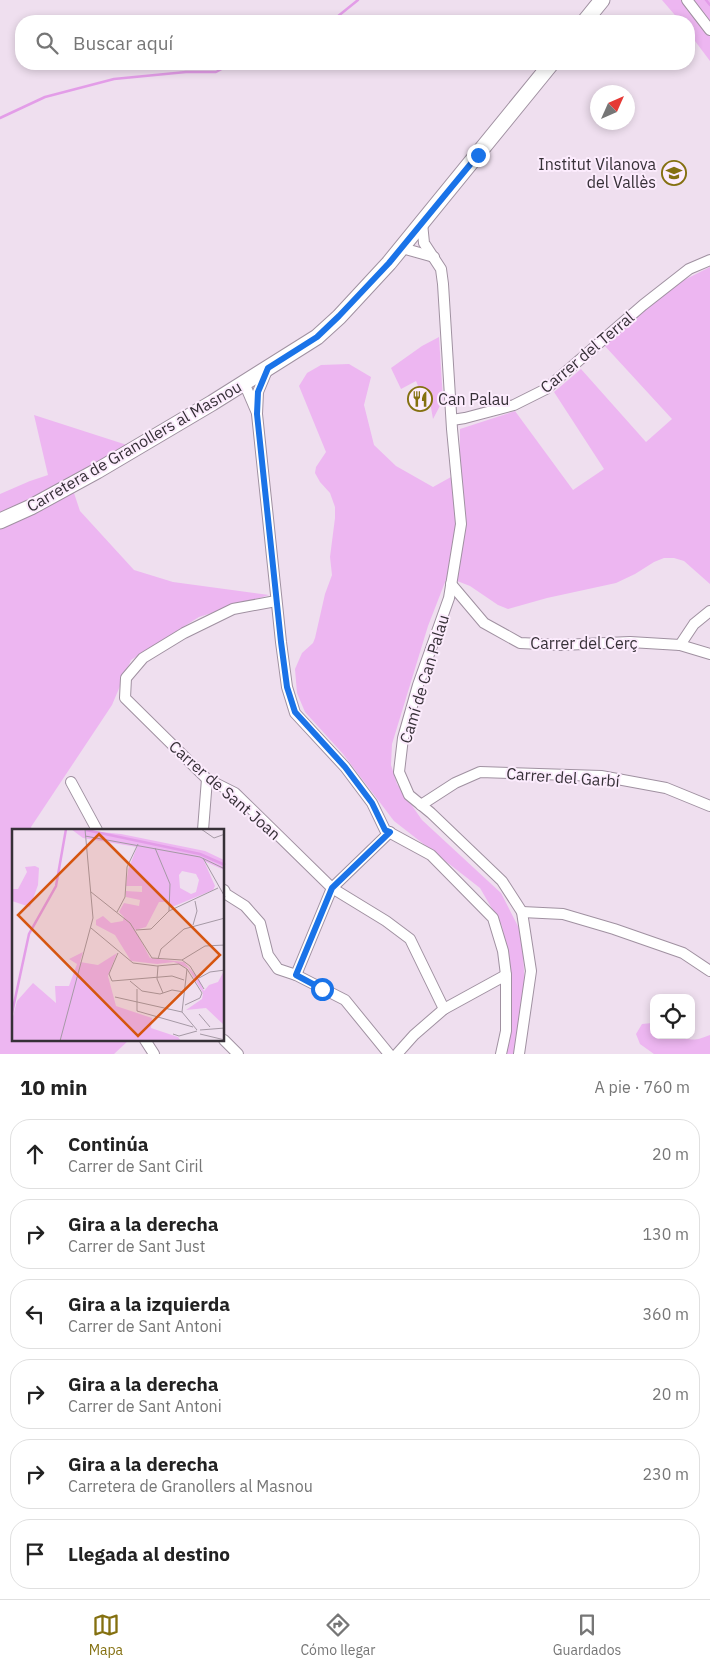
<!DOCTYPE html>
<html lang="es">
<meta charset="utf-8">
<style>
body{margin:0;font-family:"IBM Plex Sans",sans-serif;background:#f2f2f2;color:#222}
.controls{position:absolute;right:15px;bottom:15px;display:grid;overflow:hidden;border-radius:10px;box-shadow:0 2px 8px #0003}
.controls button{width:45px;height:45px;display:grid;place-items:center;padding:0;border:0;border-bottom:1px solid #e0e0e0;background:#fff;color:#222;font:25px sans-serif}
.compass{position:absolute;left:590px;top:85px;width:45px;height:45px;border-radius:50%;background:#fff;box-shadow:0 2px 8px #0003;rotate:45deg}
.stop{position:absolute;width:15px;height:15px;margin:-11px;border:4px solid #1a73e8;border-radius:50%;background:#fff}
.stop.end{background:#1a73e8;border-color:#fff;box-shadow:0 1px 5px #0008}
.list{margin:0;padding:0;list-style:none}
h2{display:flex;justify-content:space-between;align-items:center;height:65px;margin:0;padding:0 20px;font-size:21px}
h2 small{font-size:16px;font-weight:400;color:#767676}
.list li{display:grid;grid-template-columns:32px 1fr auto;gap:15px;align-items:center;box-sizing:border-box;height:70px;margin:0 10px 10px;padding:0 10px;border:1px solid #e0e0e0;border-radius:20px}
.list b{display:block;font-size:19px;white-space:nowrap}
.list p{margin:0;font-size:16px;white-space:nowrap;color:#767676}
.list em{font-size:16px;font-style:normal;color:#767676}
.icon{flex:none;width:28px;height:28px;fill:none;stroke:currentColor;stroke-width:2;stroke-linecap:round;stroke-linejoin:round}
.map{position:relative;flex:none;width:710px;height:1054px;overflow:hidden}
.search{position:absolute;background:#fff;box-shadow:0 2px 8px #0003;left:15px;right:15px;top:15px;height:55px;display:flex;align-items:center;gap:12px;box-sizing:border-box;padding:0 18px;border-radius:20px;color:#767676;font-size:19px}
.sheet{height:545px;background:#fff}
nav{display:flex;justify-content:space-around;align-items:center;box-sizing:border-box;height:70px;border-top:1px solid #e0e0e0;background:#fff;font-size:14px;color:#767676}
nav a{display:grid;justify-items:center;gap:2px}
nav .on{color:#847010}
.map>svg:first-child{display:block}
.green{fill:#edb6f1}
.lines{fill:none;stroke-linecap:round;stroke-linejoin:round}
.stream{stroke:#e39de8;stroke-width:2.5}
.minor-casing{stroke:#a091a1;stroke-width:12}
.secondary-casing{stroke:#a091a1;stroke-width:17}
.minor{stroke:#fff;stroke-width:10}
.secondary{stroke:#fff;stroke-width:15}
.route{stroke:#1a73e8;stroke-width:6}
.labels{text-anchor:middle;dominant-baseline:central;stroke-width:4;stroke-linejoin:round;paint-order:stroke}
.poi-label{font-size:16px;fill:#363037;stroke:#fcecfd;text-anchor:end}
.street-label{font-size:16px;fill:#363037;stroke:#fcecfd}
.inset-river{fill:none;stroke:#e39de8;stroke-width:2.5}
.inset-road{fill:none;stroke:#a599a5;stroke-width:1}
.view{fill:#d65510;fill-opacity:0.15;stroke:#d65510;stroke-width:2.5}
.inset-edge{fill:none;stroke:#363037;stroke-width:2.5}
</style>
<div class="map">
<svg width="710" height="1054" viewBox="0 0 710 1054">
<rect width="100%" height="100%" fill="#efdfef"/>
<g class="green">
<path d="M662,0H710V61L689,33V21H680Z"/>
<path d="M710,267V584L684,561L674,558H664L654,562L635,574L616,583L547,598L508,609L498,605L470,586L447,577L428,626L392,744L391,765L397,784L422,820L501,893L522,934L525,989L516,1054H506L511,976L502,926L480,888L394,821L343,754L305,712L297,693L295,669L302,653L313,643L315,638L325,594L332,575L330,557L335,518V507L330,493L320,482L315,473L316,467L326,452L299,386L307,373L321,365L349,364L371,377L364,405L374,445L396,466L433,487L460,472V429L515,411L573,490L604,469L554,392L581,369L646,442L672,419L604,345L676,284Z"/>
<path d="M439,337L443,400L433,419L430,402L424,400L416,381L401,389L391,368L422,346Z"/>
<path d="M34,415L127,445L69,478L80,511L134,570L173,582L269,595L199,617L131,660L112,705L31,827L32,830H14V1040H129L114,1054H0V494L30,481L48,475Z"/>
<path d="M652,1023L654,1024V1035C660,1035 669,1034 675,1035C691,1040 693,1042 710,1035V1054H654L640,1044L636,1034L642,1024Z"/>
</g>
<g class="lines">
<g class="stream">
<path d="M706,0L710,5"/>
<path d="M332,21L358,0"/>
<path d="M0,118L45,97L114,79L186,72H216L231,64"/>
</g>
<defs>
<g id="minor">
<path d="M687,0L710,30"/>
<path d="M422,223L424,243L441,269L443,284L452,429L461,524L449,598L418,685L403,738L399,772L409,795L431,813L502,881L522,912L531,971L519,1054"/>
<path d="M402,248L434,257"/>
<path d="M268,368L258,392L257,414L281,642L287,687L295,713L345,767L372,803L385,830L431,855L493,918L503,951L506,975V1031L501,1054"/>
<path d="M246,382L245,385L257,413"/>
<path d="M452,420L465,418L514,405L546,389L643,305L689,269L710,260"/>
<path d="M451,584L484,623L520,643L561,645L630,642L680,645L710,654"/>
<path d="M276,601L233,609L184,633L143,658L126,678L125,698L207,779L235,793L332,888L386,921L410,939L444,1009"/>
<path d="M680,645L694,624L710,611"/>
<path d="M71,782L97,830"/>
<path d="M421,805L455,783L480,772L601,776L666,788L710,806"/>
<path d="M203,830L207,779"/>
<path d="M224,890L226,894L245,906L260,923L268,955L278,969L296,975L345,1000L389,1054"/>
<path d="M522,912L563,914L614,929L683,953L710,971"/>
<path d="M296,975L332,888L390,832"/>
<path d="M145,1040L154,1054"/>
<path d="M224,1040L238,1054"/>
<path d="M397,1054L414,1035L444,1009L506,975"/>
</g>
<g id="secondary">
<path d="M585,21L602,0"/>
<path d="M0,521L31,507L97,471L212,403L317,337L339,317L389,263L551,64"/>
</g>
</defs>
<use href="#minor" class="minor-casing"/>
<use href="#secondary" class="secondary-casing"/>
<use href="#minor" class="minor"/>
<use href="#secondary" class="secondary"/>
</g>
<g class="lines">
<path class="route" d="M322,989L296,975L332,888L390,832L385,830L372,803L345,767L295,712L287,687L281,642L257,414L258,392L268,368L317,337L339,316L389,263L478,155"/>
</g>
<defs>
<symbol id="school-ring" viewBox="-11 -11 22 22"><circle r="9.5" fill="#fcecfd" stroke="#847010" stroke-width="1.5"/><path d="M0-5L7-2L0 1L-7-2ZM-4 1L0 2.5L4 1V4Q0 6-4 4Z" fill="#847010"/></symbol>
<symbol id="restaurant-ring" viewBox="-11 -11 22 22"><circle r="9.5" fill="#fcecfd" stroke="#847010" stroke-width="1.5"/><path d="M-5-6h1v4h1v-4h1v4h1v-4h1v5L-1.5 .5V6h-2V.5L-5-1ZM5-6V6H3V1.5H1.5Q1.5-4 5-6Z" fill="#847010"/></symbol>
</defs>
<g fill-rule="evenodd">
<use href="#school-ring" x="660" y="159" width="28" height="28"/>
<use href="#restaurant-ring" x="406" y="385" width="28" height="28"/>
</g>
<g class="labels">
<g class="poi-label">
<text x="656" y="164">Institut Vilanova<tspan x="656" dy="18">del Vallès</tspan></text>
<text x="438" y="399" text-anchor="start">Can Palau</text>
</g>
<g class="street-label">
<text transform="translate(587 352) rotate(-40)">Carrer del Terral</text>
<text transform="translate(134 446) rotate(-30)">Carretera de Granollers al Masnou</text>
<text x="584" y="643">Carrer del Cerç</text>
<text transform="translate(424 679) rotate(-73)">Camí de Can Palau</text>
<text transform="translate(563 777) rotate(4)">Carrer del Garbí</text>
<text transform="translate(225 790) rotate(41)">Carrer de Sant Joan</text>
</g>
</g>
<g transform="translate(12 829)">
<rect width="212" height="212" fill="#efdfef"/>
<path d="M59,0L109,5L193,22L212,31V41L192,32L203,57L201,61L160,78L157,73H147L134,98L123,101L138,129L172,133L187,150L192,162L197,156L206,153L212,142V196L194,179L174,181L190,170L191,164L176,139L162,133L145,135L119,132L103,106L84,96V91L91,87L99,94L111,92L112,88L107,83L112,74L127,77L128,71L114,68V62L130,63V57H114L116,41L125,18L71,9ZM170,42L184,45L187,51L184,63L179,65L168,59L167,46ZM23,37L27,39L26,56L18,78L0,72V60H6L15,43L13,38ZM71,123L68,133L86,136L105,124L96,147L104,177L140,189L139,199L166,208L169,212H0V191L5,172L21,154L44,174L43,157H57L65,135L57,130Z" fill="#edb6f1" fill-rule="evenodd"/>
<path class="inset-river" d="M74,1L188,25L213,36M0,184L17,105L44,57L54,0"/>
<path class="inset-road" d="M189,0L202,9L213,5M73,7L188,28L213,40M143,19L158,55L157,82M191,29L213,68M79,63L118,94L140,129L170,131L178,137L192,160M105,83L113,68L115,38L126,15M181,96L185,82L183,72M79,99L121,134L145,137L167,135L175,140L190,164L188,169L173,176M124,101L139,100L157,82L206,59M106,124L97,145L100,152L160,147L172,151M146,130L149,120L172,100L213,89M170,131L193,117L213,116M146,137L145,150L151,164M175,140L170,183L185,201M187,149L198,143L213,141M118,152L130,162L148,165L160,161L172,163M125,160V182L181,198M103,168L170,183M187,185L198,198M188,201L213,199M161,205L167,207L185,202M188,205L213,211M48,212L81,89L73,0"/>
<path class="view" d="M87,5L208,126L126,207L6,86Z"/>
<rect width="212" height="212" class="inset-edge"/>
</g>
</svg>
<div class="controls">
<button><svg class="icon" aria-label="locate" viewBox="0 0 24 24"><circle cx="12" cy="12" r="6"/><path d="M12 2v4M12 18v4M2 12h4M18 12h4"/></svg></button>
</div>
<svg class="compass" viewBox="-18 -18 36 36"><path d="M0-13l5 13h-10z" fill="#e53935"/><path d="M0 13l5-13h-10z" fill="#767676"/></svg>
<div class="stop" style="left:322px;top:989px"></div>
<div class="stop end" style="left:478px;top:155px"></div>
<div class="search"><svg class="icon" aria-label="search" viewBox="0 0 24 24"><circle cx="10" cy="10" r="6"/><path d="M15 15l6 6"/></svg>Buscar aquí</div>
</div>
<section class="sheet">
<h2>10 min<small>A pie · 760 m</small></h2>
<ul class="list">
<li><svg class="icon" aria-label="ahead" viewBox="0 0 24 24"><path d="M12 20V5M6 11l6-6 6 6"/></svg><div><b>Continúa</b><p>Carrer de Sant Ciril</p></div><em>20 m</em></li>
<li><svg class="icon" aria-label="right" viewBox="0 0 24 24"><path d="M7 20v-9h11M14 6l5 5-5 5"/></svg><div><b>Gira a la derecha</b><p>Carrer de Sant Just</p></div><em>130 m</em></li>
<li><svg class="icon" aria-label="left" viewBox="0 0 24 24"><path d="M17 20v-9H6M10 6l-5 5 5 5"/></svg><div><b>Gira a la izquierda</b><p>Carrer de Sant Antoni</p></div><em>360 m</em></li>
<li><svg class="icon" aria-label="right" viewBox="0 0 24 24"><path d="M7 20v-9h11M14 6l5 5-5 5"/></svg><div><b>Gira a la derecha</b><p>Carrer de Sant Antoni</p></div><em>20 m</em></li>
<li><svg class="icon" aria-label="right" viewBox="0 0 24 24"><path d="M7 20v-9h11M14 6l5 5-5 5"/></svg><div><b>Gira a la derecha</b><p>Carretera de Granollers al Masnou</p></div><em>230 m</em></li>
<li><svg class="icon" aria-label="arrive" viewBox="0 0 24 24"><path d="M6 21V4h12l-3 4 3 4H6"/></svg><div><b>Llegada al destino</b></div></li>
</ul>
</section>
<nav>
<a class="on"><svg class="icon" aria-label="map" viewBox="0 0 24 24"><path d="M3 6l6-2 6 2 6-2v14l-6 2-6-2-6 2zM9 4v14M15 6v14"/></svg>Mapa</a>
<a><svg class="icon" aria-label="directions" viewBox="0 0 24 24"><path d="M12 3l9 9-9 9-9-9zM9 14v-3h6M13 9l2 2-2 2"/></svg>Cómo llegar</a>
<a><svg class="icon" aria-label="saved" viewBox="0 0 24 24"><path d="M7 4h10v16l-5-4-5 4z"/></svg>Guardados</a>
</nav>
